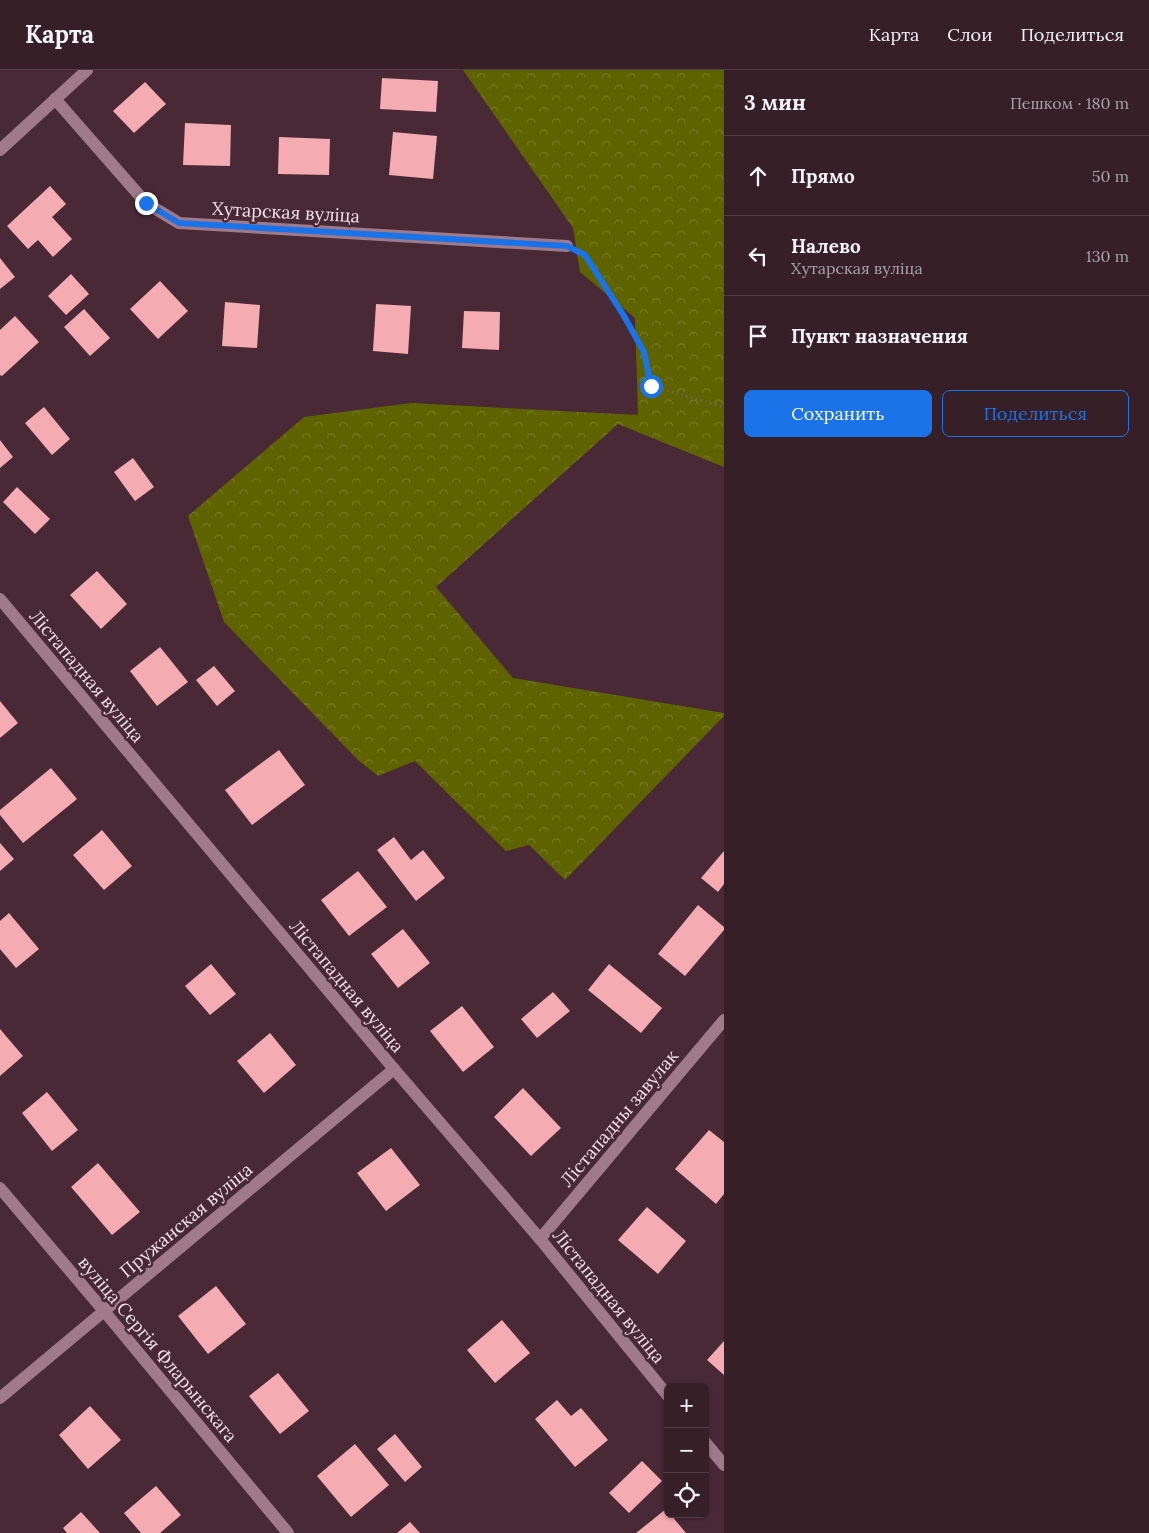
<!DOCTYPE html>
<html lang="ru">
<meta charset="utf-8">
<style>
body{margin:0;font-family:Lora,serif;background:#422c34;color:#f1f3f6}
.controls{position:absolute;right:15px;bottom:15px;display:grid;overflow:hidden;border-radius:8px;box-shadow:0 1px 4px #0004}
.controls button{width:45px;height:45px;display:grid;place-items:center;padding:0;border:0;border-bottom:1px solid #513d45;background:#371f28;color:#f1f3f6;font:25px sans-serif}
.stop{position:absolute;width:15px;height:15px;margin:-11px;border:4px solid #1a73e8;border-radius:50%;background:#fff}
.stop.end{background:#1a73e8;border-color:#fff;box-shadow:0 1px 5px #0008}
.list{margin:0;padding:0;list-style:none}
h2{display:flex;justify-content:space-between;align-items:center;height:65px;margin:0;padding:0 20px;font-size:21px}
h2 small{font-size:16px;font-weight:400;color:#aaa2a8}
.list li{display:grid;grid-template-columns:32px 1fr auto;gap:15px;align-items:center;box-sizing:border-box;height:80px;padding:0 20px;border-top:1px solid #513d45}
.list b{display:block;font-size:19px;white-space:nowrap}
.list p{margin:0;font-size:16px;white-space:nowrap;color:#aaa2a8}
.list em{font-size:16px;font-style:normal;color:#aaa2a8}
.actions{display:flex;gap:10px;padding:15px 20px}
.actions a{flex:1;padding:11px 0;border:1px solid #1a73e8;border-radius:8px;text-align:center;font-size:18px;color:#1a73e8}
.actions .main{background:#1a73e8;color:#fff}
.icon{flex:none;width:28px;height:28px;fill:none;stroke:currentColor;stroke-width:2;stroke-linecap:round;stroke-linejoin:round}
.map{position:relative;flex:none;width:724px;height:1463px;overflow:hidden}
header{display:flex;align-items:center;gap:30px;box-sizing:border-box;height:70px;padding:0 25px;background:#371f28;border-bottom:1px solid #513d45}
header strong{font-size:24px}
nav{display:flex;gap:28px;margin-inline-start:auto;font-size:18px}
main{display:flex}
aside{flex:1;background:#371f28}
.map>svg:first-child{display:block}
.forest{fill:url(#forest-crowns)}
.building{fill:#f4abb2}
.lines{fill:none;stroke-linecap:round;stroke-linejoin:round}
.path{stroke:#826671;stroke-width:3;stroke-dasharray:1 4;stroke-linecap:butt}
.minor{stroke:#a07a89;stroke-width:12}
.route{stroke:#1a73e8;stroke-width:6}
.labels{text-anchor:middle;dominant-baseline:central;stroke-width:5;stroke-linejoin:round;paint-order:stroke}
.street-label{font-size:18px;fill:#f5dfe7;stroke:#492936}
</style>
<header>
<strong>Карта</strong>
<nav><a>Карта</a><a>Слои</a><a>Поделиться</a></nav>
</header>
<main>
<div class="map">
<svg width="724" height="1463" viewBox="0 0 724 1463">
<defs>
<pattern id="forest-crowns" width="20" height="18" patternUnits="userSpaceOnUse" patternTransform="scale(1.25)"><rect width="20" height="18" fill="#5e6300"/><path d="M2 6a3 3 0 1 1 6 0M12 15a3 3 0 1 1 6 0" fill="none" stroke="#767925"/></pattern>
</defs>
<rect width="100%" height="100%" fill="#492936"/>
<path class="forest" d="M463,0H724V397L618,354L436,517L513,608L724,643V646L565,810L529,775L506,781L415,691L378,706L358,690L224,552L188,446L304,347L411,333L638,345L635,248L580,202L573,158Z"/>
<g class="building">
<path d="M382,8L438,11L436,42L380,39Z"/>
<path d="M145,12L166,34L134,63L113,41Z"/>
<path d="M185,53L231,55L230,96L183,95Z"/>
<path d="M393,62L437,66L433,109L389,105Z"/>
<path d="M279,67L330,69L329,105L278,104Z"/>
<path d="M50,116L66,134L52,147L72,169L53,187L38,170L28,179L7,156Z"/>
<path d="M0,188L15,207L0,219Z"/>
<path d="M71,204L89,224L66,245L48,226Z"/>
<path d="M160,211L188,241L158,269L130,239Z"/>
<path d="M225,232L260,235L257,278L222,276Z"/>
<path d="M376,234L411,236L408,284L373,281Z"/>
<path d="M84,239L110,268L90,286L64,257Z"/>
<path d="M464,241L500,242L499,280L462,278Z"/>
<path d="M15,246L39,272L2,306L0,305V260Z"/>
<path d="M44,337L70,369L52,385L25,353Z"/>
<path d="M0,370L13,387L0,398Z"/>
<path d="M133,388L154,417L135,431L114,402Z"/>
<path d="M17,417L50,449L35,464L3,432Z"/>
<path d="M97,501L127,534L101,559L70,525Z"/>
<path d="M160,577L188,612L157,636L130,601Z"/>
<path d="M214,596L235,621L217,636L196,610Z"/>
<path d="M0,631L18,653L0,668Z"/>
<path d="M279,680L305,715L252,755L225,720Z"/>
<path d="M51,698L77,729L23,773L0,745V740Z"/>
<path d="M102,760L132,796L104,820L73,785Z"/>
<path d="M394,767L411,790L423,780L445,808L416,831L377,780Z"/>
<path d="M0,773L14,789L0,801Z"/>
<path d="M724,781V814L718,822L701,808Z"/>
<path d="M358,801L387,837L349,866L321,830Z"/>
<path d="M698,835L724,857V860L685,906L658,884Z"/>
<path d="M9,843L39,879L16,898L0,879V851Z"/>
<path d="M403,859L430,893L398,918L371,884Z"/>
<path d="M211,894L236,924L210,945L185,916Z"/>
<path d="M609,894L662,938L641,963L588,920Z"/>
<path d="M553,922L570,941L537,968L521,949Z"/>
<path d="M462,936L494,977L463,1002L430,961Z"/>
<path d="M0,959L23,986L0,1006Z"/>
<path d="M270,963L296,995L264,1023L237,991Z"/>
<path d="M523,1018L561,1058L531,1086L494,1047Z"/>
<path d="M47,1022L78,1060L52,1081L22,1043Z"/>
<path d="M709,1060L724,1072V1124L716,1134L675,1099Z"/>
<path d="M391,1078L420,1115L386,1141L357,1103Z"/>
<path d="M98,1093L140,1142L112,1165L71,1117Z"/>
<path d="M647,1137L686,1171L658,1204L618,1170Z"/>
<path d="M216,1216L246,1254L208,1284L178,1246Z"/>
<path d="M502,1250L530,1283L495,1313L467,1280Z"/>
<path d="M724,1271V1305L707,1290Z"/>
<path d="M278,1303L309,1341L280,1364L249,1326Z"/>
<path d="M557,1330L571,1346L581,1338L608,1370L575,1397L535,1349Z"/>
<path d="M90,1336L121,1370L88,1399L59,1365Z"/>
<path d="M395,1364L422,1397L405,1412L377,1379Z"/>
<path d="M355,1374L389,1415L351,1447L317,1406Z"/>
<path d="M642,1391L662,1411L629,1443L609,1423Z"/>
<path d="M156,1416L181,1445L160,1463H141L124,1443Z"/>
<path d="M666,1439L668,1444H670L686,1463H636Z"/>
<path d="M81,1442L100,1463H67L63,1458Z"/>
<path d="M410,1452L420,1463H397Z"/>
</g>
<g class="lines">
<path class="path" d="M580,183C590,188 638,267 644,281C648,291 649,305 651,316L724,337"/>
<g class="minor">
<path d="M55,29L146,133L179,153L567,176"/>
<path d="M0,80L87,0"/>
<path d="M0,529L394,999L540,1169L668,1326"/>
<path d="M0,1118L104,1241L288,1463"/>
<path d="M540,1169L724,950"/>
<path d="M0,1328L394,999"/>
<path d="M705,1372L724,1395"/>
</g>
</g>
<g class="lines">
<path class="route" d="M146,133L179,153L567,176L585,185L624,246L644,282L651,316"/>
</g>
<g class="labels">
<g class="street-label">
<text transform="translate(286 142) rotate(3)">Хутарская вуліца</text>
<text transform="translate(87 606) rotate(50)">Лістападная вуліца</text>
<text transform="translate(347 916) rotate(50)">Лістападная вуліца</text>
<text transform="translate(619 1048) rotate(-50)">Лістападны завулак</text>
<text transform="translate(186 1150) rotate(-40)">Пружанская вуліца</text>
<text transform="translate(609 1226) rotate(51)">Лістападная вуліца</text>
<text transform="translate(158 1279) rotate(50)">вуліца Сергія Фларынскага</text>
</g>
</g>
</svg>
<div class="controls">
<button>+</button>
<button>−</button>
<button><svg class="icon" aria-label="locate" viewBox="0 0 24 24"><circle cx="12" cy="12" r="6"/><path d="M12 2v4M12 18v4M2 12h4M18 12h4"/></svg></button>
</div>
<div class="stop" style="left:651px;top:316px"></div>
<div class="stop end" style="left:146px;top:133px"></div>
</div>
<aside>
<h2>3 мин<small>Пешком · 180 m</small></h2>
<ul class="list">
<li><svg class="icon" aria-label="ahead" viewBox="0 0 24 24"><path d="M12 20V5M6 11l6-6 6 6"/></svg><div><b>Прямо</b></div><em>50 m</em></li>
<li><svg class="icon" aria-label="left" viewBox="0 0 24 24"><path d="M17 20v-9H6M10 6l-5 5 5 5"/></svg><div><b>Налево</b><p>Хутарская вуліца</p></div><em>130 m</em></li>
<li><svg class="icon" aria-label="arrive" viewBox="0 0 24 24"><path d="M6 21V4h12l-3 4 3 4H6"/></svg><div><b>Пункт назначения</b></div></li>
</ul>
<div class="actions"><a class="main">Сохранить</a><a>Поделиться</a></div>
</aside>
</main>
